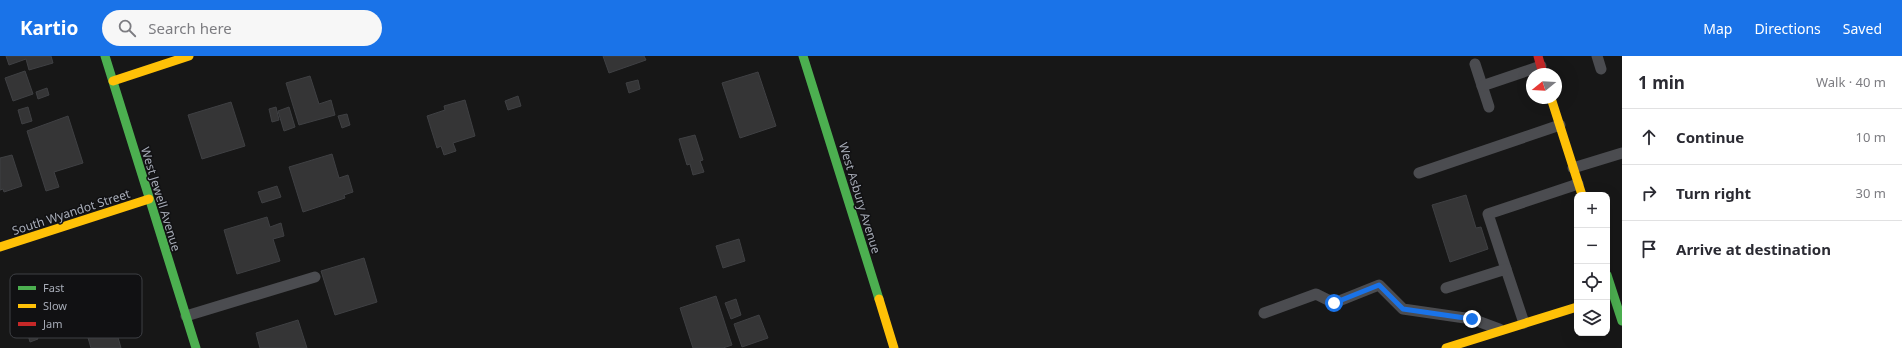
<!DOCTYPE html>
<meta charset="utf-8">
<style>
body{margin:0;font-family:"Noto Sans",sans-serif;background:#f7f7f7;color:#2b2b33}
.controls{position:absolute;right:12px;bottom:12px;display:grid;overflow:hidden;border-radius:8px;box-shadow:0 4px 16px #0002}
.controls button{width:36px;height:36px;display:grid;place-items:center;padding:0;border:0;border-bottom:1px solid #e1e1e2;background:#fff;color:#2b2b33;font:20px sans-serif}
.compass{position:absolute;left:1526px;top:12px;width:36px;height:36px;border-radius:50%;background:#fff;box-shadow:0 4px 16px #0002;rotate:252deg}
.stop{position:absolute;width:12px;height:12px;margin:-9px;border:3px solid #1a73e8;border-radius:50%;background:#fff}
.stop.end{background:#1a73e8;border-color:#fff;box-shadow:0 1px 4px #0008}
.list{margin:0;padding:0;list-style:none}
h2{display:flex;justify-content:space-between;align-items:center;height:52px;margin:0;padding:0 16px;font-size:17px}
h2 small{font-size:13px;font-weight:400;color:#7c7c81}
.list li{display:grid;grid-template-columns:26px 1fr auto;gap:12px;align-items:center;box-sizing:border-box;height:56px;padding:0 16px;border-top:1px solid #e1e1e2}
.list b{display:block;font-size:15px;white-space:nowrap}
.list em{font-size:13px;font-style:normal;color:#7c7c81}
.icon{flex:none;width:22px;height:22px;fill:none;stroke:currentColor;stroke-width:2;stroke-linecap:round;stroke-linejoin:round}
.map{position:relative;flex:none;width:1622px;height:292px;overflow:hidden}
header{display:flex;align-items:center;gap:24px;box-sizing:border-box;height:56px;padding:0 20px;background:#1a73e8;color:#fff}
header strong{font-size:19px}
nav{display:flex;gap:22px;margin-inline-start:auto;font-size:14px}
.search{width:280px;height:36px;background:#f7f7f7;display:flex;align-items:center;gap:10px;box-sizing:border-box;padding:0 14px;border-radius:22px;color:#7c7c81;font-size:15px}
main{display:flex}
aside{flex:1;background:#fff}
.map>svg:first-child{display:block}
.building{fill:#353536;stroke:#3f4043}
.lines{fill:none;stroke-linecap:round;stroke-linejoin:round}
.lane{stroke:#4b4c50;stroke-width:11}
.fast{stroke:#4caf50;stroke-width:9}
.slow{stroke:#ffc107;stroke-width:9}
.jam{stroke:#c62828;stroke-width:9}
.route{stroke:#1a73e8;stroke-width:5}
.labels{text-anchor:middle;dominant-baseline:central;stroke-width:3;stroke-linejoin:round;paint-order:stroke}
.street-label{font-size:12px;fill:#a8adb8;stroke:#111113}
.key{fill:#111113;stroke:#3e4045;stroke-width:1}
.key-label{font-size:11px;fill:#a8adb8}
</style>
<header>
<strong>Kartio</strong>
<div class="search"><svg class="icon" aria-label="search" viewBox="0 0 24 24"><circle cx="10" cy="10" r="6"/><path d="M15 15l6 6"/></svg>Search here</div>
<nav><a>Map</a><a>Directions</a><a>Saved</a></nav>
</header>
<main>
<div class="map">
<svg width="1622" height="292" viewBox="0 0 1622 292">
<rect width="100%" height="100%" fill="#171717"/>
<g class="building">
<path d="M6,0H51L53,7L29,14L26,3L9,9Z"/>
<path d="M603,0H644L646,4L609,17Z"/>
<path d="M25,15L33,38L13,45L5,22Z"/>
<path d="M758,16L776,70L740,82L722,27Z"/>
<path d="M310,20L319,48L331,44L335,59L299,69L286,27Z"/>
<path d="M638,24L640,33L629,37L626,27Z"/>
<path d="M47,32L49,39L38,43L36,36Z"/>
<path d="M518,40L521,50L508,54L505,45Z"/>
<path d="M465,44L475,80L453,87L456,95L444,99L441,90L437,92L427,60L445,54L444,50Z"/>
<path d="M231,46L245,90L202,103L188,59Z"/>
<path d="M28,51L32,65L22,68L18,54Z"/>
<path d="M276,51L279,64L272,66L269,53Z"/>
<path d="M289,51L295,71L284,75L278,55Z"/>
<path d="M347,58L350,69L342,72L338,60Z"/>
<path d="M68,60L83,107L54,116L59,131L46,135L27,75Z"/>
<path d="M695,79L703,104L700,105L704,116L693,119L690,108L687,109L679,83Z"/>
<path d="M332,98L339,122L348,119L353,136L344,139L345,142L303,156L289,111Z"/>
<path d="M12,99L22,130L4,136L3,133L0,134V102Z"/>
<path d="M277,130L281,141L262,147L258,136Z"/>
<path d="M1466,139L1476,172L1481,171L1488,193L1450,206L1432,149Z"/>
<path d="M267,161L270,171L281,167L284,180L273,183L280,205L237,218L224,174Z"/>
<path d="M739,183L745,205L723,212L716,190Z"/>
<path d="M364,202L377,246L335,259L321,215Z"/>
<path d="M124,222L138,264L115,271L121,292H91L86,275L107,268L104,257L94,260L86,234Z"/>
<path d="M55,240L64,268L35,277L38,283L30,286L28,279L26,280L17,251Z"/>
<path d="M716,240L732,289L723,292H693L680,252Z"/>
<path d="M736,243L741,259L731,263L725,247Z"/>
<path d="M759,259L768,282L742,291L734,268Z"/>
<path d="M298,264L307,292H260L256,277Z"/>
</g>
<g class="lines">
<g class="lane">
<path d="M1597,0L1601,13"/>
<path d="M1475,8L1489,51"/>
<path d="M1482,30L1541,10"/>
<path d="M1573,112L1622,97"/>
<path d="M1419,117L1560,69"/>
<path d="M1506,213L1488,158L1578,128"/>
<path d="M1446,232L1506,213L1524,267"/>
<path d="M1264,257L1316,238L1334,247L1379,229L1403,253L1472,263L1499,273"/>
<path d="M186,260L315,221"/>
</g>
<g class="fast">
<path d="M105,0L196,292"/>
<path d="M803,0L879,243"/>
<path d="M1607,219L1622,265"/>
</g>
<g class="slow">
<path d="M113,25L189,0"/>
<path d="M1551,42L1582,139"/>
<path d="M0,191L149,143"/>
<path d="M879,243L894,292"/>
<path d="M1446,292L1577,251"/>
</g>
<path class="jam" d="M1538,0L1543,18"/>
</g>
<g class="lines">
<path class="route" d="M1334,247L1379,229L1403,253L1472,263"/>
</g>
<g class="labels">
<g class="street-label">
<text transform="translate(860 142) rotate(73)">West Asbury Avenue</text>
<text transform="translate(161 143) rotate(73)">West Jewell Avenue</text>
<text transform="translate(71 156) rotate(-18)">South Wyandot Street</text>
</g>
</g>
<rect x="10" y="218" width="132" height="64" rx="6" class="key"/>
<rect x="18" y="230" width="18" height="4" fill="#4caf50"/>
<rect x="18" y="248" width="18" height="4" fill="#ffc107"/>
<rect x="18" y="266" width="18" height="4" fill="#c62828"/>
<g class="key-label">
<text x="43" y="236">Fast</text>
<text x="43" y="254">Slow</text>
<text x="43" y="272">Jam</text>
</g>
</svg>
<div class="controls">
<button>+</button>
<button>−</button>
<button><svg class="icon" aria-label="locate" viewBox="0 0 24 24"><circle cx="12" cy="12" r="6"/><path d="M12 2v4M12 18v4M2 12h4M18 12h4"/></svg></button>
<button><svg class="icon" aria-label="layers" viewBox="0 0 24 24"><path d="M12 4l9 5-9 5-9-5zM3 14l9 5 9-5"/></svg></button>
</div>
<svg class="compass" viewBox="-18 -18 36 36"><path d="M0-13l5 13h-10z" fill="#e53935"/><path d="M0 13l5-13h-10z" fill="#7c7c81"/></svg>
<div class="stop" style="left:1334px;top:247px"></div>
<div class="stop end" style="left:1472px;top:263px"></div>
</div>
<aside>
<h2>1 min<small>Walk · 40 m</small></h2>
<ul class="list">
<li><svg class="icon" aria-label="ahead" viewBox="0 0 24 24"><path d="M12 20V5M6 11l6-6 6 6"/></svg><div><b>Continue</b></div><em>10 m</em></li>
<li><svg class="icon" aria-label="right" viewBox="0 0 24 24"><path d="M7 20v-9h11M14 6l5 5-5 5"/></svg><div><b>Turn right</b></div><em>30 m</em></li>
<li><svg class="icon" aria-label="arrive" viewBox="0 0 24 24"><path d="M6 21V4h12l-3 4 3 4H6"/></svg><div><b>Arrive at destination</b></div></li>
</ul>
</aside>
</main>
